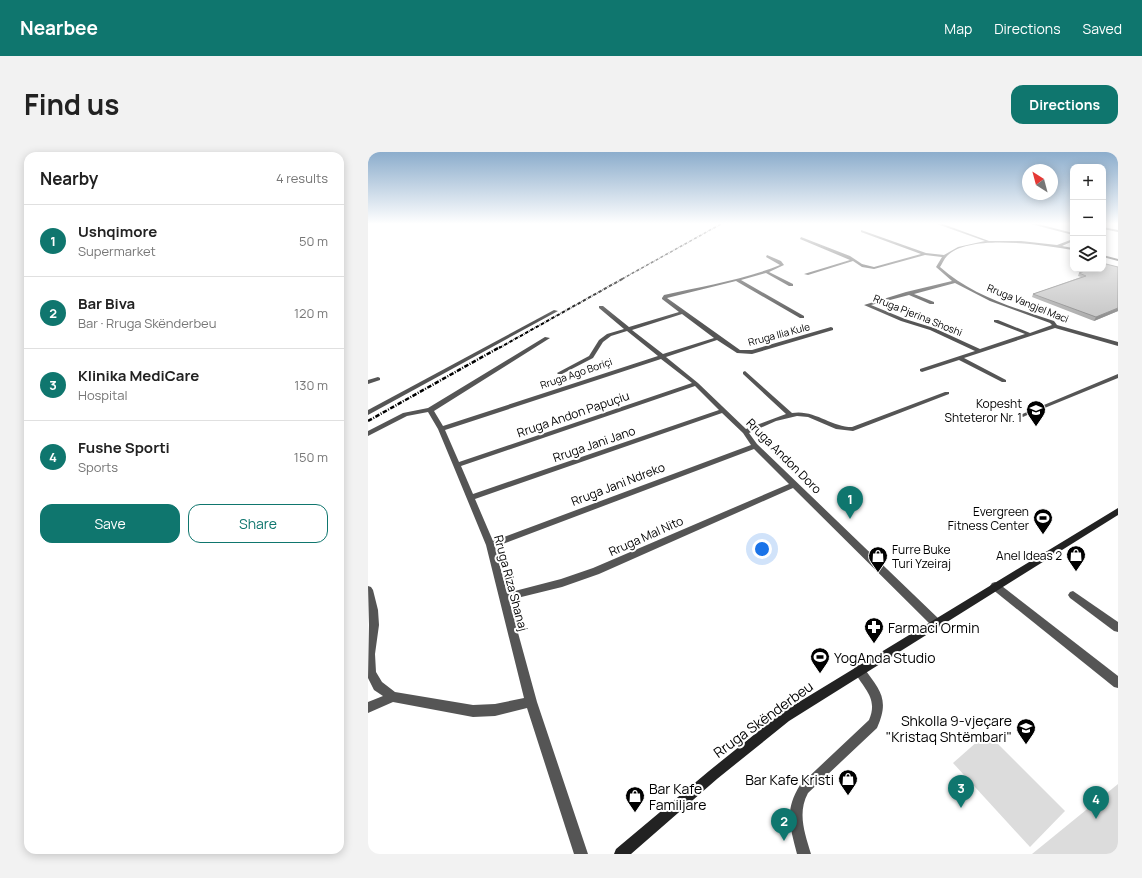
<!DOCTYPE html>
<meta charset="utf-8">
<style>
body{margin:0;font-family:Manrope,sans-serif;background:#f2f2f2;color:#222}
.controls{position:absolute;right:12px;top:12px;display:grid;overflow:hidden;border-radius:8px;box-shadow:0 2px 10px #0003}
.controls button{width:36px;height:36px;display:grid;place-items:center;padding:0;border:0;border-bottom:1px solid #e0e0e0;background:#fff;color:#222;font:20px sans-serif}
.compass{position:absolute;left:654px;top:12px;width:36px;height:36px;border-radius:50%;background:#fff;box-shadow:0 2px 10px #0003;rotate:324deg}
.you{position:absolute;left:394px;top:397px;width:14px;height:14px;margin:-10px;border:3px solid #fff;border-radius:50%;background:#1a73e8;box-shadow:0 0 0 6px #1a73e833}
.badge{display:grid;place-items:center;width:26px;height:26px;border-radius:50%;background:#0f766e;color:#fff;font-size:13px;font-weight:700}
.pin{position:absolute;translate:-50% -33px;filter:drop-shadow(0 1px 2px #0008)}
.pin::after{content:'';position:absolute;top:21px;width:14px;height:12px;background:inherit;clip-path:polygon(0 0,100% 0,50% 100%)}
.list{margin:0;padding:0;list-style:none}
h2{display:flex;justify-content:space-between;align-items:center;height:52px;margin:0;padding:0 16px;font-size:17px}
h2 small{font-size:13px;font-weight:400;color:#767676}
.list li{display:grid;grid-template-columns:26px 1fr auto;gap:12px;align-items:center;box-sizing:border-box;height:72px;padding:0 16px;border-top:1px solid #e0e0e0}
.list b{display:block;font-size:15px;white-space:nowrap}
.list p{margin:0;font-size:13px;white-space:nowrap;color:#767676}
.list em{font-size:13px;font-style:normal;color:#767676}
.actions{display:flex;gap:8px;padding:12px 16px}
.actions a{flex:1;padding:9px 0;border:1px solid #0f766e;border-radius:12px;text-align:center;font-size:14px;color:#0f766e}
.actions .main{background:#0f766e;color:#fff}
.icon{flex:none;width:22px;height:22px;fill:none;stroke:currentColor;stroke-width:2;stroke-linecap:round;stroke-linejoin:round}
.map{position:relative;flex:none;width:750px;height:702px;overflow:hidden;border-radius:12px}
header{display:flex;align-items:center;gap:24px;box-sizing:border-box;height:56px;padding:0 20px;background:#0f766e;color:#fff}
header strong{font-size:19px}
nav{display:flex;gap:22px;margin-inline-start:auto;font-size:14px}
.intro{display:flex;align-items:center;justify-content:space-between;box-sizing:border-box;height:96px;padding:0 24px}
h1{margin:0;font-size:28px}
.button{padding:10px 18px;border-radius:12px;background:#0f766e;color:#fff;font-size:14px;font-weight:700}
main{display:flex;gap:24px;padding:0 24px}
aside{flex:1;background:#fff;border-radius:12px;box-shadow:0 2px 10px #0003}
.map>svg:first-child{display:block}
.green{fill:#dcdcdc}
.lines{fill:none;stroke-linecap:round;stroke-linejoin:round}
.street{fill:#555;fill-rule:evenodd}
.secondary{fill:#222;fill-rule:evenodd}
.rail-far2{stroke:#000;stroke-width:1.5;stroke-dasharray:3 1 0.5 1;stroke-linecap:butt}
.rail-far1{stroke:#000;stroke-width:2;stroke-dasharray:3.5 1 0.5 1;stroke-linecap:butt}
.rail{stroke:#000;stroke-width:2.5;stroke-dasharray:4.5 1.5 1 1.5;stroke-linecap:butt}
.wall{fill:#a9a9a9}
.shaded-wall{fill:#898989}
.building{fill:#c4c4c4;stroke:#898989}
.labels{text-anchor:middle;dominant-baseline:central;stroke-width:4;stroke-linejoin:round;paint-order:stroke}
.far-street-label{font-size:10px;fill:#000;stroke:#fff}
.poi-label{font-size:12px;fill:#000;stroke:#fff;text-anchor:end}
.street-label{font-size:12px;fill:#000;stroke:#fff}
.near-poi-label{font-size:14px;fill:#000;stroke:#fff;text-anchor:start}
.near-street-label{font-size:14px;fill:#000;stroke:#fff}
</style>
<header>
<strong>Nearbee</strong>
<nav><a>Map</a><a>Directions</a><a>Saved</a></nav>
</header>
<div class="intro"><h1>Find us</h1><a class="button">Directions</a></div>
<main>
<aside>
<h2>Nearby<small>4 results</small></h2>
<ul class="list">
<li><span class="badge">1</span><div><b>Ushqimore</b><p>Supermarket</p></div><em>50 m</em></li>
<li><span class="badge">2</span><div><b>Bar Biva</b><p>Bar · Rruga Skënderbeu</p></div><em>120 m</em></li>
<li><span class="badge">3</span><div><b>Klinika MediCare</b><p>Hospital</p></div><em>130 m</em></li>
<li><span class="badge">4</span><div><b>Fushe Sporti</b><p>Sports</p></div><em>150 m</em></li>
</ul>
<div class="actions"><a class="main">Save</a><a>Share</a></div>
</aside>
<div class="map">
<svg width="750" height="702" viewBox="0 0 750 702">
<rect width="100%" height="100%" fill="#fff"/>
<g class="green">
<path d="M619,581L697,659L662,695L585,611Z"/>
<path d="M750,632V702H664Z"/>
</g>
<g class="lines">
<g class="street">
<path d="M569,72H575L621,89H653L689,93L705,87V89L694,94L705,96V98C676,93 601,81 579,104C576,107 574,112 572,115C603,143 646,156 686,169L689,173L750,190V194L687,176L596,206L638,228V230H634L591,208L554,220L552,219V217L607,199L562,178L533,169L496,153L538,140L584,129L568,115L574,105L557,103L506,117L494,115L485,109L440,123L436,122L482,108L432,87L433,85L482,104L494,112L506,115L553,102L493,80V78L558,101L576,103L590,95L617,89ZM587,131L622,149L682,171L684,173L662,181L630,168H626V170L657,182L612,197L566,176L537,167L503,153L541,143L562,152H566V150L546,142Z"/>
<path d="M663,72H670L705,81V83Z"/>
<path d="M735,75L750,78V80L735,77Z"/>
<path d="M399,103L413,109L416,113L401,120L425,132V134H421L398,121L373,128L436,164V166H432L368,129L299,146L372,198H384L463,175L465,176V178L384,202L369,201L349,188L298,205L330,231L378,277L418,262L375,222V220L377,219L424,261C446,257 463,275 484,275L577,240H581V242L485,279L468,277L440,265L429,264L408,269L381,281L389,292L572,468L573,471L572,474L568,475L564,474L425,336L231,422L194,435L141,448L169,550L220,702H206L159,556L127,564L105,565L25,550L0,561V550L15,544L6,538L0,526L1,473L0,434L3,435L5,438L10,458L11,473L7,502L8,520L14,530L27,540L105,553L127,552L156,546L118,393L85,313L70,277L60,260L39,264L0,284V279L35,261L60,256L177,185L182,186L66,259L75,274L290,204L259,179L243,184L235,190L225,206L194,222H190L189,221L221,204L231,188L239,182L256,177L231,156V154H235L261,175L311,160L294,147V146L296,143C335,134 375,128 412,113L398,105ZM314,162L346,186L295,202L264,178ZM293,207L324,231L91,310L77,278ZM327,234L351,258L105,342L93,314ZM354,261L375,281L383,293L125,389L107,347ZM386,297L421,332L225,416L193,427L139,441L127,395Z"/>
<path d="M735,103L750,107V109L735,105Z"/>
<path d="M186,158L190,159L0,263V258Z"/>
<path d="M750,222V226L657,264L655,265L652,263Z"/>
<path d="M10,225L12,226V228L0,232V228Z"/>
<path d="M627,430L630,431L750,524V536L746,535L624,437L622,434L624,431Z"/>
<path d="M705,439L750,470V480L746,479L702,446L700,443L702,440Z"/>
<path d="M491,513L495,515C512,538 522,547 509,576L440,641C429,661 437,682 443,702H429C422,674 416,659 432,633L501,568C511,545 494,536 486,518L487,515Z"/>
</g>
<path class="secondary" d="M750,356V363L421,569L349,627L263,702H246L248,697L341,619L413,561Z"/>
<path class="rail-far2" d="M254,127L353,72"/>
<path class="rail-far1" d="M131,196L256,126"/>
<path class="rail" d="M0,269L132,195"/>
</g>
<path class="wall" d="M723,117L750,159L726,169L664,145L665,142L713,125L710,124L711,121Z"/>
<path class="shaded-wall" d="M750,156V159L726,169L728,165Z"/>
<path class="building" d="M738,112L750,115V156L728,165L665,142L718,124L711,121L723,117H735V113Z"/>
<linearGradient id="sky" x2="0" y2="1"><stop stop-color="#8cadcc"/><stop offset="0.42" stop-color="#fff"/><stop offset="1" stop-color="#fff" stop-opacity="0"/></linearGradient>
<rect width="750" height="171" fill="url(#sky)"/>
<defs>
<symbol id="school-pin" viewBox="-11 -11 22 30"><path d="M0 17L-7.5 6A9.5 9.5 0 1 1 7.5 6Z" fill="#000" stroke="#fff"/><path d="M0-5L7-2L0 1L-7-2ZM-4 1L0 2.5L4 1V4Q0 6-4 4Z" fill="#fff"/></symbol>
<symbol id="stadium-pin" viewBox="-11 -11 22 30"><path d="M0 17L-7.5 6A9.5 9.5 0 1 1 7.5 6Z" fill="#000" stroke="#fff"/><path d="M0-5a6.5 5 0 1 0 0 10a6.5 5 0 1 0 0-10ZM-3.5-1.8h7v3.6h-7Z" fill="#fff"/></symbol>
<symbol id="shop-pin" viewBox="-11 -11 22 30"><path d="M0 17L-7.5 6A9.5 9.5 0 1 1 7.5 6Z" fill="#000" stroke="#fff"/><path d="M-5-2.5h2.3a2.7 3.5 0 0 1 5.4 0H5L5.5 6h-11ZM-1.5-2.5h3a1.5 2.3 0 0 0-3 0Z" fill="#fff"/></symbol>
<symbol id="pharmacy-pin" viewBox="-11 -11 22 30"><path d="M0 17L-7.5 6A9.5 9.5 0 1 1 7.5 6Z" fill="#000" stroke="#fff"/><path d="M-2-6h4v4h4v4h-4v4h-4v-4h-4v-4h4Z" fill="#fff"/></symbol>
</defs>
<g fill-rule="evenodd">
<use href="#school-pin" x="657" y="247" width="22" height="30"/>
<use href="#stadium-pin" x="664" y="355" width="22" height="30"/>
<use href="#shop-pin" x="697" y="392" width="22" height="30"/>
<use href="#shop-pin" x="499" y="393" width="22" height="30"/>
<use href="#pharmacy-pin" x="495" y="464" width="22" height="30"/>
<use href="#stadium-pin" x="441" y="494" width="22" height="30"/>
<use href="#school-pin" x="647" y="565" width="22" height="30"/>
<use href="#shop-pin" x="469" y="616" width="22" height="30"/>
<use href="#shop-pin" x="256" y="633" width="22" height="30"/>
</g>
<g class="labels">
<g class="far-street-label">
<text transform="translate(660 151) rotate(22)">Rruga Vangjel Maci</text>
<text transform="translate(550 163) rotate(22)">Rruga Pjerina Shoshi</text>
<text transform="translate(411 182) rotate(-15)">Rruga Ilia Kule</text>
<text transform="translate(208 221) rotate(-19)">Rruga Ago Boriçi</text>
</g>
<g class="poi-label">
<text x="654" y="251">Kopesht<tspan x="654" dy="14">Shteteror Nr. 1</tspan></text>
<text x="661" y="359">Evergreen<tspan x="661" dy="14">Fitness Center</tspan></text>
<text x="524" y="397" text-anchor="start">Furre Buke<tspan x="524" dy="14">Turi Yzeiraj</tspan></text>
<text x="694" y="403">Anel Ideas 2</text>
</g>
<g class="street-label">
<text transform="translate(205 262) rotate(-19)">Rruga Andon Papuçiu</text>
<text transform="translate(226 292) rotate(-19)">Rruga Jani Jano</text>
<text transform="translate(416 304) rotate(45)">Rruga Andon Doro</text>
<text transform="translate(250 332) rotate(-21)">Rruga Jani Ndreko</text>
<text transform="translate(278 384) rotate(-24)">Rruga Mal Nito</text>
<text transform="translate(143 431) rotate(75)">Rruga Riza Shanaj</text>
</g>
<g class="near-poi-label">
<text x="520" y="475">Farmaci Ormin</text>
<text x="466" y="505">YogAnda Studio</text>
<text x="644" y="568" text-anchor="end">Shkolla 9-vjeçare<tspan x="644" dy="16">"Kristaq Shtëmbari"</tspan></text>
<text x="466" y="627" text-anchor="end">Bar Kafe Kristi</text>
<text x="281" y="636">Bar Kafe<tspan x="281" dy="16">Familjare</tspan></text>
</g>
<g class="near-street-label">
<text transform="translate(395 567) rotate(-36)">Rruga Skënderbeu</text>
</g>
</g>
</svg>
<div class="controls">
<button>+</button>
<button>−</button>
<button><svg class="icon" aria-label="layers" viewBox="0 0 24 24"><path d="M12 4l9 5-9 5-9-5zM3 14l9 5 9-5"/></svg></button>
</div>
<svg class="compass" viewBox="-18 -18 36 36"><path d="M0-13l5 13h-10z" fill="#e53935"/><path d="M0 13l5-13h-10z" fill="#767676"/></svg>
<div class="you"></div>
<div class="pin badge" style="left:482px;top:367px">1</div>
<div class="pin badge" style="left:416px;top:689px">2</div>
<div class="pin badge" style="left:593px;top:656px">3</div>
<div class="pin badge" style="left:728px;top:667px">4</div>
</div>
</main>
